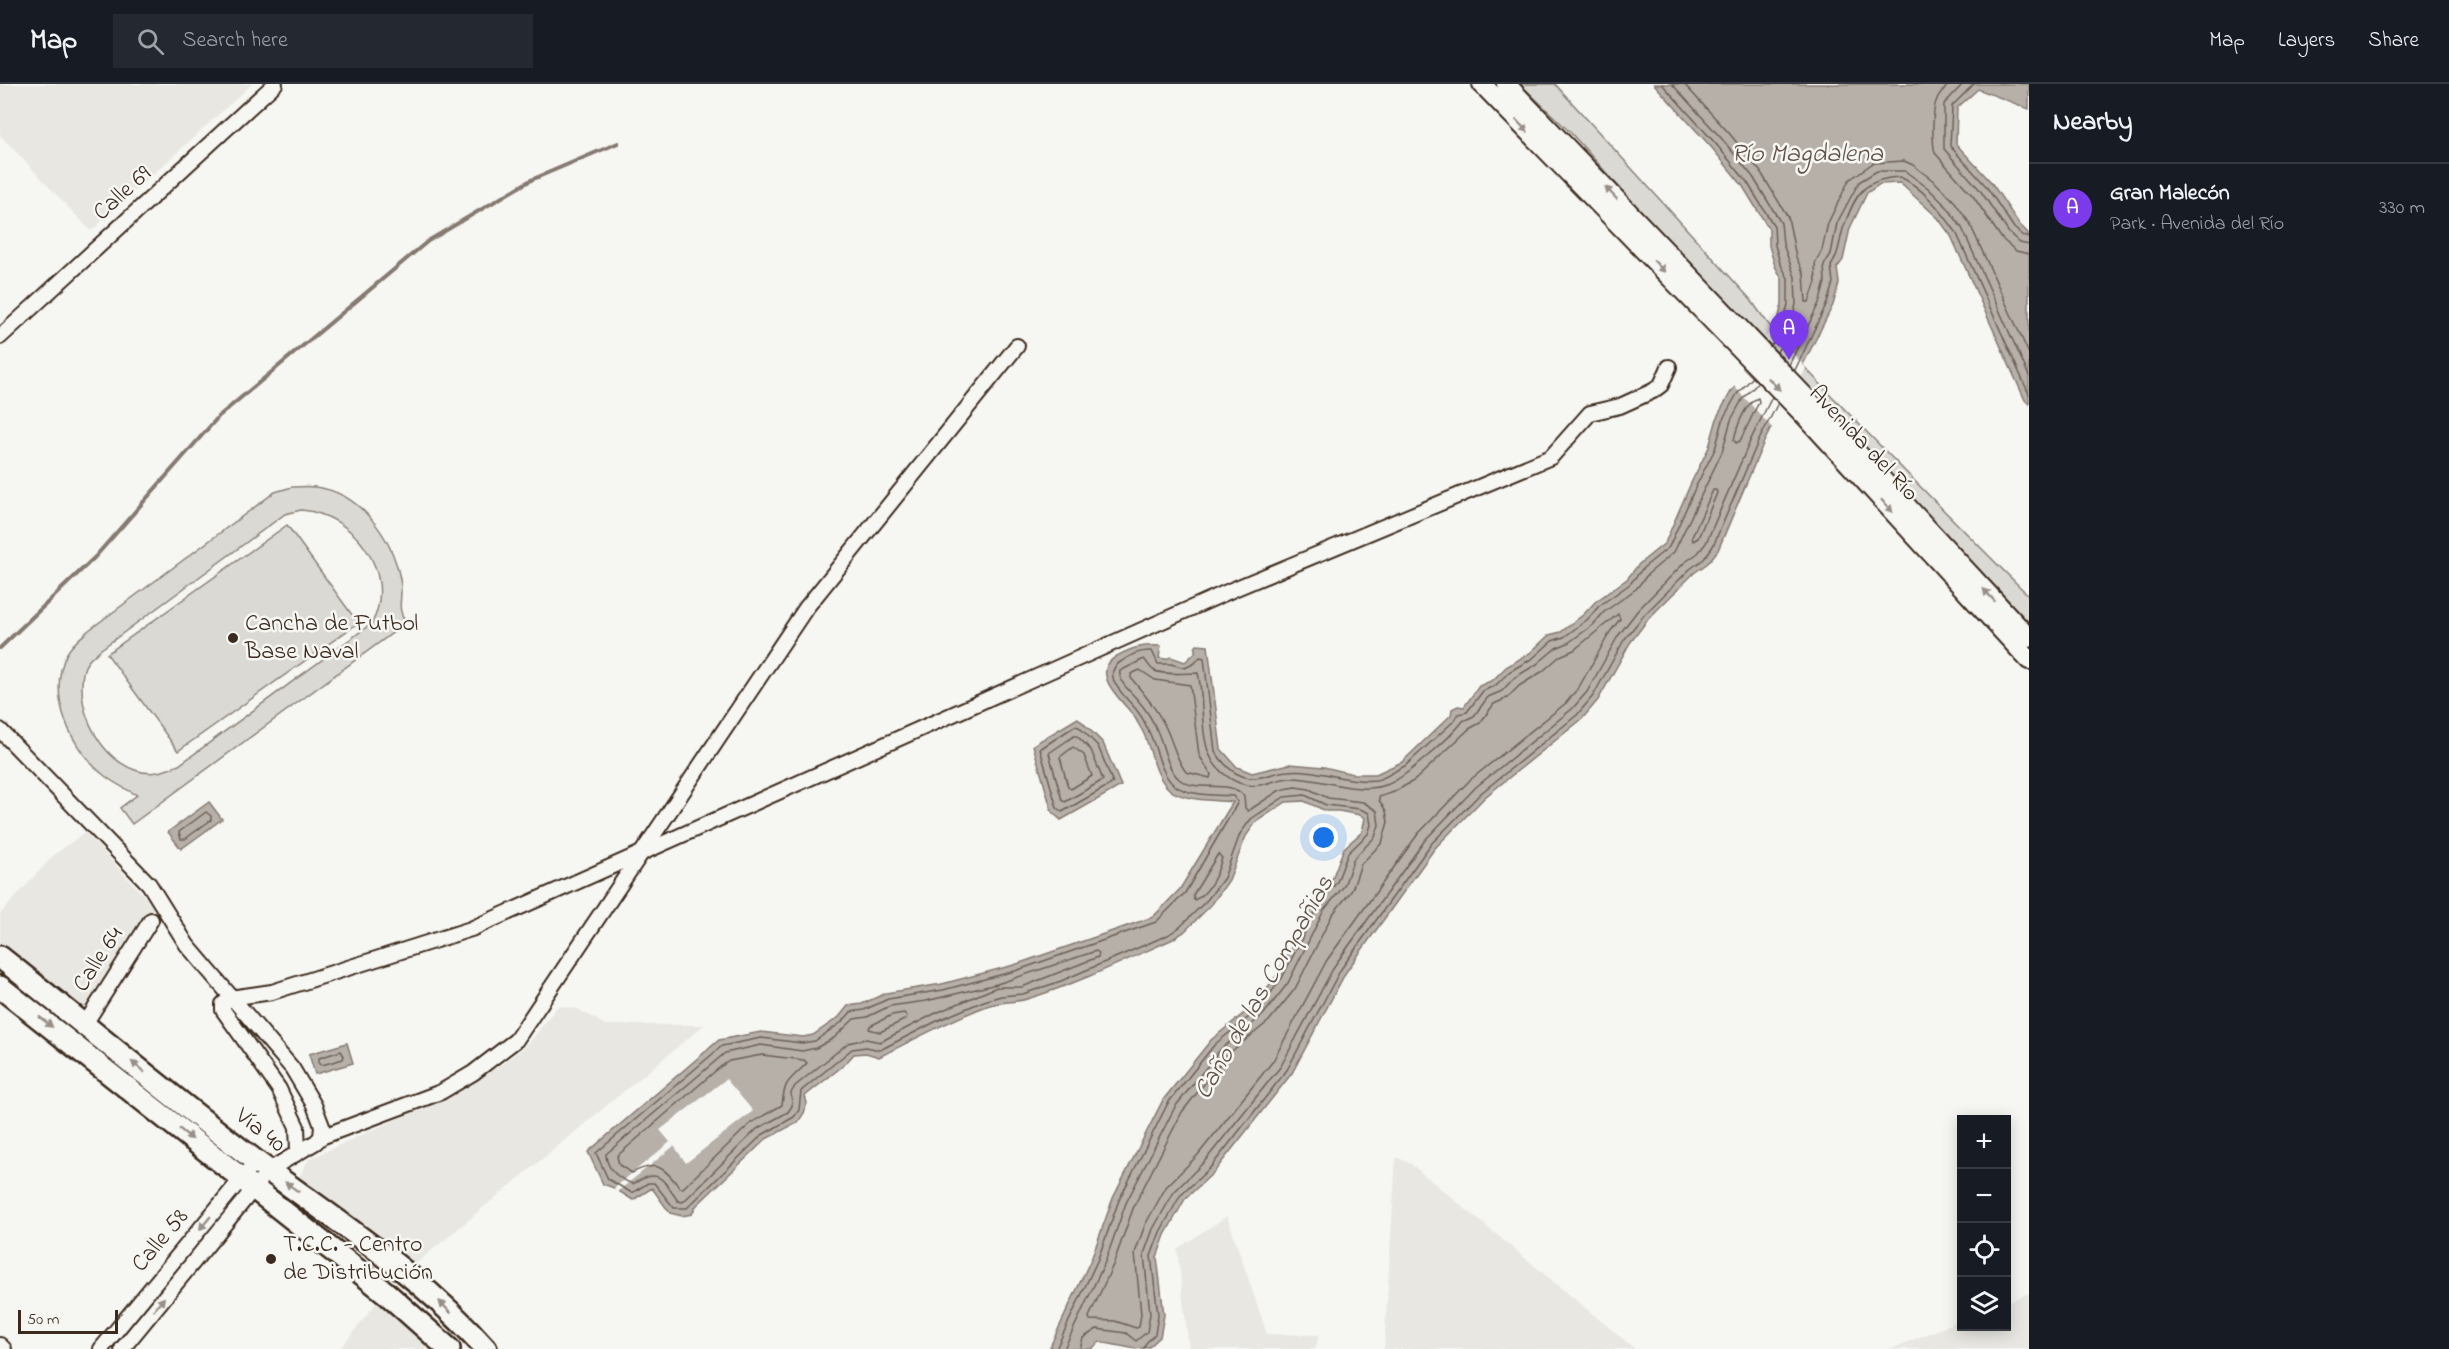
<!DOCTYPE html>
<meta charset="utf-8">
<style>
body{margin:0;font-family:"Indie Flower",sans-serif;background:#242831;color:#f1f3f6}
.controls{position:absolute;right:18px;bottom:18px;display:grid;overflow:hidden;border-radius:0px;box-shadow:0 3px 15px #0003}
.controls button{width:54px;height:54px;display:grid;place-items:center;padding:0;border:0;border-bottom:2px solid #363941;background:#171b24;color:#f1f3f6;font:30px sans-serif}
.scale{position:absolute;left:18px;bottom:15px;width:100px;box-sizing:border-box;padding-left:6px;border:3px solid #3b2a1e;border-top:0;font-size:16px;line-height:21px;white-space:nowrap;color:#3b2a1e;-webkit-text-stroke:4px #f6f6f2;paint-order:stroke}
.you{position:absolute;left:1324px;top:754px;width:21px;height:21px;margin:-15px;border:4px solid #fff;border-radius:50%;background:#1a73e8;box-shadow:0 0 0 9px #1a73e833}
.badge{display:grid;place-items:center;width:39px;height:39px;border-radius:50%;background:#7c3aed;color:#fff;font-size:20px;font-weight:700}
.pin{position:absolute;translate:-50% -50px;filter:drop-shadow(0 2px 3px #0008)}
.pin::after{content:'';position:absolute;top:32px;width:21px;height:18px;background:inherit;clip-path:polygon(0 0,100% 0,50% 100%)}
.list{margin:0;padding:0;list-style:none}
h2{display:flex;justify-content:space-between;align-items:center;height:78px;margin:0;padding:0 24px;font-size:26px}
h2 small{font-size:20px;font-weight:400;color:#9ea1a6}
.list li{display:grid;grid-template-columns:39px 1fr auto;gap:18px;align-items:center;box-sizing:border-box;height:90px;padding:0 24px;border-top:2px solid #363941}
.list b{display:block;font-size:22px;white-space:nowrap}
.list p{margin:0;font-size:20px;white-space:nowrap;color:#9ea1a6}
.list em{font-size:20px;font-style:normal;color:#9ea1a6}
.icon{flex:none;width:33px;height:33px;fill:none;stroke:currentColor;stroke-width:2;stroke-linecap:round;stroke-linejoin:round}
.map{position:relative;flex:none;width:2029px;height:1265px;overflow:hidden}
header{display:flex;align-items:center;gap:36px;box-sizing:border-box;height:84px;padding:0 30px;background:#171b24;border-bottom:2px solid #363941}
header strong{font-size:28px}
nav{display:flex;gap:33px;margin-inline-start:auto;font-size:21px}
.search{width:420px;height:54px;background:#242831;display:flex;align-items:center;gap:15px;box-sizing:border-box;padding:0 21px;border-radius:0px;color:#9ea1a6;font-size:22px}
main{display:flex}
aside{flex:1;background:#171b24}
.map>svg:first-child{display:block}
.built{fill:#e8e7e2}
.green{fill:#dad9d3;stroke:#8a8278;stroke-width:1.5;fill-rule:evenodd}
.water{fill:#b6b0a9;stroke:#857a71;stroke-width:1.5}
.pier{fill:#f6f6f2}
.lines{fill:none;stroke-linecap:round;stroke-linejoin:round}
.shore{stroke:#6c6056;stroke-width:1.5}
.stream{stroke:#857a71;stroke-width:4}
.minor-casing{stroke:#3b2a1e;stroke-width:18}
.major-casing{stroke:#3b2a1e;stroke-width:22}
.highway-casing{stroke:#3b2a1e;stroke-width:26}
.minor{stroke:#f6f6f2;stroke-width:14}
.major{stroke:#f6f6f2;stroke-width:18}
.highway{stroke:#f6f6f2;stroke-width:21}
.oneway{fill:#989088}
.poi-dot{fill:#3b2a1e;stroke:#f6f6f2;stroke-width:2}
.labels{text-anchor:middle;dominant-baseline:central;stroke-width:5;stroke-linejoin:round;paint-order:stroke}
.street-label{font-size:24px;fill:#3b2a1e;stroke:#f6f6f2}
.poi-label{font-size:24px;fill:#3b2a1e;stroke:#f6f6f2;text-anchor:start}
.water-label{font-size:26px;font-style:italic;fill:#605248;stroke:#f6f6f2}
</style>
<header>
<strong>Map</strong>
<div class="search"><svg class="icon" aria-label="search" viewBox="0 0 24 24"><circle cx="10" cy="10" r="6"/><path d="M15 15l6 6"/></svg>Search here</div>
<nav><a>Map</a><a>Layers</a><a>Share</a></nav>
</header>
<main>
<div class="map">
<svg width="2029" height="1265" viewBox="0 0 2029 1265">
<rect width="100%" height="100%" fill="#f6f6f2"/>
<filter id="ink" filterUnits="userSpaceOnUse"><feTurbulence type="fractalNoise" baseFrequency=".0167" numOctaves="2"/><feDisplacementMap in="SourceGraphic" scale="12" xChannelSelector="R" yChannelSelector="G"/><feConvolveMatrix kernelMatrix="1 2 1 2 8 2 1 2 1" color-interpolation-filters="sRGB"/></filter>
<g filter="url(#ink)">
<g class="built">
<path d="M0,0H252L91,147L0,51Z"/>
<path d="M85,748L152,820L154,825L86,926L0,861V830L54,771Z"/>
<path d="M558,922L578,925L605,941H704L414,1181L299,1093L309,1075L443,1014L502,980L528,960Z"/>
<path d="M1396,1073L1411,1080L1635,1265H1384Z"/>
<path d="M1227,1132L1267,1250L1319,1251L1315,1265H1189L1177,1165Z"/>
<path d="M2029,1209V1265H1891L1961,1236L1962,1242H2006L2007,1218Z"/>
<path d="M377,1218L428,1261L431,1265H340Z"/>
</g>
<g class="green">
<path d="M1520,0H1555L1751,216C1783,263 1823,303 1862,343C1917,400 1973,456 2029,512V545L1703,197L1570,48Z"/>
<path d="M292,403C299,403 307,402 315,403C360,408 392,453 400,495C404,514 395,523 406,539L132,740L120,724L137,711C126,705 115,700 105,692C71,666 46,611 67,569C72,560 81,553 89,546L275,408ZM301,426C353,430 398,488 372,539L179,681C165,687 151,692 135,686C102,674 81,634 82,601C82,594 83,584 87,579C90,574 96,570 100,566L285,430Z"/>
<path d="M287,441L358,539L178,667L107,570Z"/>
</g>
<g class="water">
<path d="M1654,0H2029V25L1978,5L1957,24L1956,60L1991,98L2019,140L2029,150V320L2025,316L1951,152L1938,134L1900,99L1880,100L1867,109L1850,144L1843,176L1837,184L1839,199L1833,221L1763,360L1718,466L1708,479L1694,489L1649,534L1630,559L1598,616L1582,635L1485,713L1435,764L1346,888L1292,989L1214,1088L1185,1115L1165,1151L1157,1173L1164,1231L1160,1253L1149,1263L1136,1265L1100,1258L1091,1265H1049L1092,1173L1113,1114L1163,1016L1211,956L1254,921L1277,891L1313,819L1332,795L1344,764L1362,748L1365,734L1360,731L1339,727H1326L1304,717L1286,718L1256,738L1246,752L1229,796L1212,820L1184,848L1171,856C1124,877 1076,900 1027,915C1014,919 1000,917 987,922C949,936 915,955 879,973L866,969L854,970L844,981L805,1012L807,1019L804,1029L798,1038L766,1055L696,1122L692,1130L682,1132L670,1129L652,1104L633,1116L614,1104L603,1100L588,1068L719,956L761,948L803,953L813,951L839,933L848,922L862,920L886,909L942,900L1014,881L1153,833L1180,805L1233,718C1217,716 1183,717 1170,706C1154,692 1152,666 1143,648C1140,643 1137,637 1134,632C1122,616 1088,589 1117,572C1133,563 1143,561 1161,562L1159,574L1165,575L1171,573L1185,578L1195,569V564L1197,561L1208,562L1221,665L1237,683L1252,689L1290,680L1324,683L1353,690H1376L1402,678L1451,631L1452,625L1458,622L1464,623L1479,602L1493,596L1506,583L1530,569L1549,551L1561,548L1584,530L1595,518L1627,495L1639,480L1665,459L1691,399L1709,363L1718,331L1732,306L1747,291L1777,240L1782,220V195L1775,182L1769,162V145L1742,101L1712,64Z"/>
<path d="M1078,634L1103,659L1121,702L1061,736L1052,728L1033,661Z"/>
<path d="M209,718L222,735L181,765L168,748Z"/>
<path d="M347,959L353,979L315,990L309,970Z"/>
</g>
<g class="pier">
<path d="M1771,245L1806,284L1774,346L1733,301L1745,289Z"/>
<path d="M726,995L753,1027L686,1079L674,1062L617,1108L614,1104L670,1058L660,1046Z"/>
</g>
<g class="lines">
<g class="shore">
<path d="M1662,0L1716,60L1747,98L1774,142L1775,161L1780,179L1788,194V220L1783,242L1771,262"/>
<path d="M1672,0L1722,55L1753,93L1781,139L1783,160L1795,193L1796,220L1790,245L1777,268"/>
<path d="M1684,0L1729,49L1760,87L1788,133L1796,173L1804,190L1806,218H1809L1816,198L1815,180L1822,166L1828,139L1849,96L1873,79L1904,77L1913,81L1935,98L1955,118L1970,140L2029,270"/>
<path d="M1950,0C1945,4 1939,9 1937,15C1932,25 1932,58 1935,69L1973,112L2002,155L2016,167L2029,170"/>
<path d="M1963,0L1944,20V65L1980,106L2009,149L2020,159L2029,161"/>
<path d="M1974,0L1952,22L1950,62L1986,102L2014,144L2023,152L2029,153"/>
<path d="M1789,281L1820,217L1825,198L1824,181L1831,170L1837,139L1859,98L1877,87H1905L1928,104L1948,124L1962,144L2029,292"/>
<path d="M1795,286L1827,219L1833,199L1831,182C1840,169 1839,156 1844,142C1856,109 1864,95 1900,93C1923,103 1942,128 1956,148L2029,310"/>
<path d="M1758,314L1759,318L1740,357L1736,359L1734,356C1737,342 1745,319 1758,314Z"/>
<path d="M1713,406H1716L1717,409L1698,454L1693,457L1692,453Z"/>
<path d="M1618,530L1620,535L1610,548L1579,603L1566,619L1470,696L1418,750L1327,876L1273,977L1197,1072L1166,1103L1145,1141L1135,1169L1141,1230L1139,1243L1136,1244L1115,1237L1090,1236L1089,1233L1113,1181L1134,1122L1182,1028L1227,971L1269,937L1295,905L1332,831L1352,806L1361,780L1382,759L1388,738L1386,727L1379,716V713L1394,708L1415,696L1469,645L1480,639L1494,620L1507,614L1519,602L1543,587L1560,572L1574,566Z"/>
<path d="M1140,586L1155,596L1190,601L1199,671L1211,690L1210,694L1186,688C1176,675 1173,659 1166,644C1157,625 1144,610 1131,594V590Z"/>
<path d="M1075,642L1079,643L1098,662L1113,699L1062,728L1057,724L1040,665Z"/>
<path d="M1074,652H1077L1091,666L1103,696L1065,718L1062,716L1049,669Z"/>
<path d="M1073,663L1084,671L1092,692L1071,705L1068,703L1060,673Z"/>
<path d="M206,728L211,732V736L185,755H181L179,748Z"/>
<path d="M1218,770L1222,774C1218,788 1209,811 1194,816L1193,811Z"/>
<path d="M1096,867L1099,869L1098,873L1022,903H997L936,929L880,958L866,955L848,959L795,1002L791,1009L792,1022L788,1028L757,1045L683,1118L678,1117C662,1095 660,1083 633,1100C619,1095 606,1085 606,1070L725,969L761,961L802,967L816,964L834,954L854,935L867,933L890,922L926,917L997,900Z"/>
<path d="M904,929L907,932L906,935L880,948L869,945L870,942L892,931Z"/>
<path d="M341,967L344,972L343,975L322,981L319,980V974Z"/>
<path d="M762,971L804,976L807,979C789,998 785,994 782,1021L751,1039L683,1104H680C664,1083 657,1076 632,1089L619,1081L617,1072L720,983L729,977Z"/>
<path d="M1056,1265L1098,1175L1119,1116L1168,1019L1215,960L1258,926L1282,894L1318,822L1337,798L1348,769L1368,750L1371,741L1369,729L1360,725L1326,721L1305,711L1284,713L1251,735L1240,750L1224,794L1207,816L1180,843L1168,851L1061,897L1023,910L1001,912L984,917L939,936L880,966L866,963L852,965L801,1007L799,1026L794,1033L762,1051L687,1124H674L654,1099H648L632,1109L608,1095L596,1069L722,962L761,954L802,959L815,957L842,938L851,928L864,926L888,915L943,906L1015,887L1156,838L1185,809L1238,718L1233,712C1217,711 1188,712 1174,701C1160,690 1157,663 1149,648C1146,641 1143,634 1138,628C1128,614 1097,591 1122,577C1131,571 1140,566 1152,567L1158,580H1171L1185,584L1195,579L1200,573L1204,574L1215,667C1222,678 1230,688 1242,692C1258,698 1272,688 1288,687C1318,684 1345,699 1376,696C1387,694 1395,686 1405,682L1455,636L1458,630L1467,628L1483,607L1496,601L1509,588L1533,574L1552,557L1564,553L1588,535L1599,522L1630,500L1643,484L1669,463L1696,402L1715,365L1724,333L1737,310L1753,293"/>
<path d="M1064,1265L1105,1178L1126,1119L1175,1023L1221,965L1263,931L1288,899L1324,826L1344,802L1354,774L1375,753L1379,741L1377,727L1363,718L1328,714L1309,705L1295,703L1280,706L1248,727L1245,724L1244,712C1230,694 1197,710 1179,695C1167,685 1164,662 1158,649C1153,636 1145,624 1136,614C1129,606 1118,598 1120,587L1144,575C1147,578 1149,583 1153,586C1164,592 1187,589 1198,589C1205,616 1198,660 1216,682C1223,691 1235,699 1247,701C1263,704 1276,694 1291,694C1323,694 1354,711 1386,701C1403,696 1452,652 1463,637L1474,632L1488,613L1502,607L1514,594L1537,580L1556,564L1568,559L1593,541L1604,528L1636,505L1648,490L1674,468L1722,368L1731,336L1743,314L1758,299"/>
<path d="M1080,1265L1083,1254L1097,1245L1126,1249L1136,1257L1147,1248L1150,1230L1144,1170L1153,1145L1174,1108L1204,1078L1281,982L1335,881L1425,756L1476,703L1572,625L1587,608L1618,552L1638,526L1684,479L1698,469L1706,459L1751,355L1772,313"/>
<path d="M1144,1265L1146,1259L1155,1250L1158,1231L1151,1172L1160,1148L1180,1112L1210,1084L1287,986L1341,885L1431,760L1481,709L1577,631L1593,612L1624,556L1644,531L1690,485L1704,475L1713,462L1758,358L1778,319"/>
</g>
<path class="stream" d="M0,564L95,473L219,332L428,157L531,96L618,59"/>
<defs>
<g id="minor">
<path d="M0,253L275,0"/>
<path d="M0,646L149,800L187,861L292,984L314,1021L322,1042L321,1053L316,1058L269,1086L122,1265"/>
<path d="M85,940L151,836"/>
<path d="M321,1053L441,1008L473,989L516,956L806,524L1017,262"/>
<path d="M298,1067L297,1043L279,1005L223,926V920L230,914L272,908L471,845L1234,505L1551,373L1590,329L1620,322L1653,307L1661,301L1669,283"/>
<path d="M0,1261L4,1265"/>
<path d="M101,1265L256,1077"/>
</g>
<g id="major">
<path d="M1482,0L1805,332L2029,576"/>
<path d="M1506,0L1815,323L2029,554"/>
</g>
<g id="highway">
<path d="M0,873C86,941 170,1012 257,1078C336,1137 420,1190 486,1265"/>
<path d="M0,903L385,1208L449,1265"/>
</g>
</defs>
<use href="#minor" class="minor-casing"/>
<use href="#major" class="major-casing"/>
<use href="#highway" class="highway-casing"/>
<use href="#minor" class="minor"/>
<use href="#major" class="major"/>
<use href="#highway" class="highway"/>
</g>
<defs><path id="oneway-solid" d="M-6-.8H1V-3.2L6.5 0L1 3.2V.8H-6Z" transform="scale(1.5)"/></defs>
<g class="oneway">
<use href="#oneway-solid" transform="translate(1522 42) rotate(46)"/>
<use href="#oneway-solid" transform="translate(1611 109) rotate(-134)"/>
<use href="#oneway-solid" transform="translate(1659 182) rotate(46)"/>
<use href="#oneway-solid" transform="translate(1774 300) rotate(46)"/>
<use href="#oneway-solid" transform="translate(1887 422) rotate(48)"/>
<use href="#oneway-solid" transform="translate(1989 511) rotate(-133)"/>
<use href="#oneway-solid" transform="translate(46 938) rotate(38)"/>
<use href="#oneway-solid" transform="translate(138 983) rotate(-141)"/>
<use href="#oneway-solid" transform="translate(186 1050) rotate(39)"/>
<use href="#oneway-solid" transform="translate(292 1103) rotate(-144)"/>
<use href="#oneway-solid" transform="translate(205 1139) rotate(130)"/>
<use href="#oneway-solid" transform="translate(159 1220) rotate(-51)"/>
<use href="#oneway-solid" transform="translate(445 1223) rotate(-135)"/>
</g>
</g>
<g class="poi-dot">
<circle cx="233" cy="554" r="6"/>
<circle cx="271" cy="1175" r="6"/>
</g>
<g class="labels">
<g class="street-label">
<text transform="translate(123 110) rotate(-42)">Calle 69</text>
<text transform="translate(1863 360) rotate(47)">Avenida del Río</text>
<text transform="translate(99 876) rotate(-57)">Calle 64</text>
<text transform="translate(260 1047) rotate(38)">Vía 40</text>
<text transform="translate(161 1157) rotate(-50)">Calle 58</text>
</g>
<g class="poi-label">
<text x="245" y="540">Cancha de Futbol<tspan x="245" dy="28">Base Naval</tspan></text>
<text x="283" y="1161">T.C.C. - Centro<tspan x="283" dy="28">de Distribución</tspan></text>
</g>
<g class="water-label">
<text x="1807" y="71">Río Magdalena</text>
<text transform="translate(1265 904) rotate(-60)">Caño de las Compañias</text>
</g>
</g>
</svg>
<div class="controls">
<button>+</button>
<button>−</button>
<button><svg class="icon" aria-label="locate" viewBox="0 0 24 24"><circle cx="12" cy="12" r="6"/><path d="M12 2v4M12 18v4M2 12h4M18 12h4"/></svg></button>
<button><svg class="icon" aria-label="layers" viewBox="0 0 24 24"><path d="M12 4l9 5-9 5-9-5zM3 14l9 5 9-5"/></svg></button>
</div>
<div class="scale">50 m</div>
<div class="you"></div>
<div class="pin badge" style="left:1789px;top:276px">A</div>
</div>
<aside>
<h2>Nearby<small></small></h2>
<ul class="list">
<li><span class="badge">A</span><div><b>Gran Malecón</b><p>Park · Avenida del Río</p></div><em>330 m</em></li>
</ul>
</aside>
</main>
